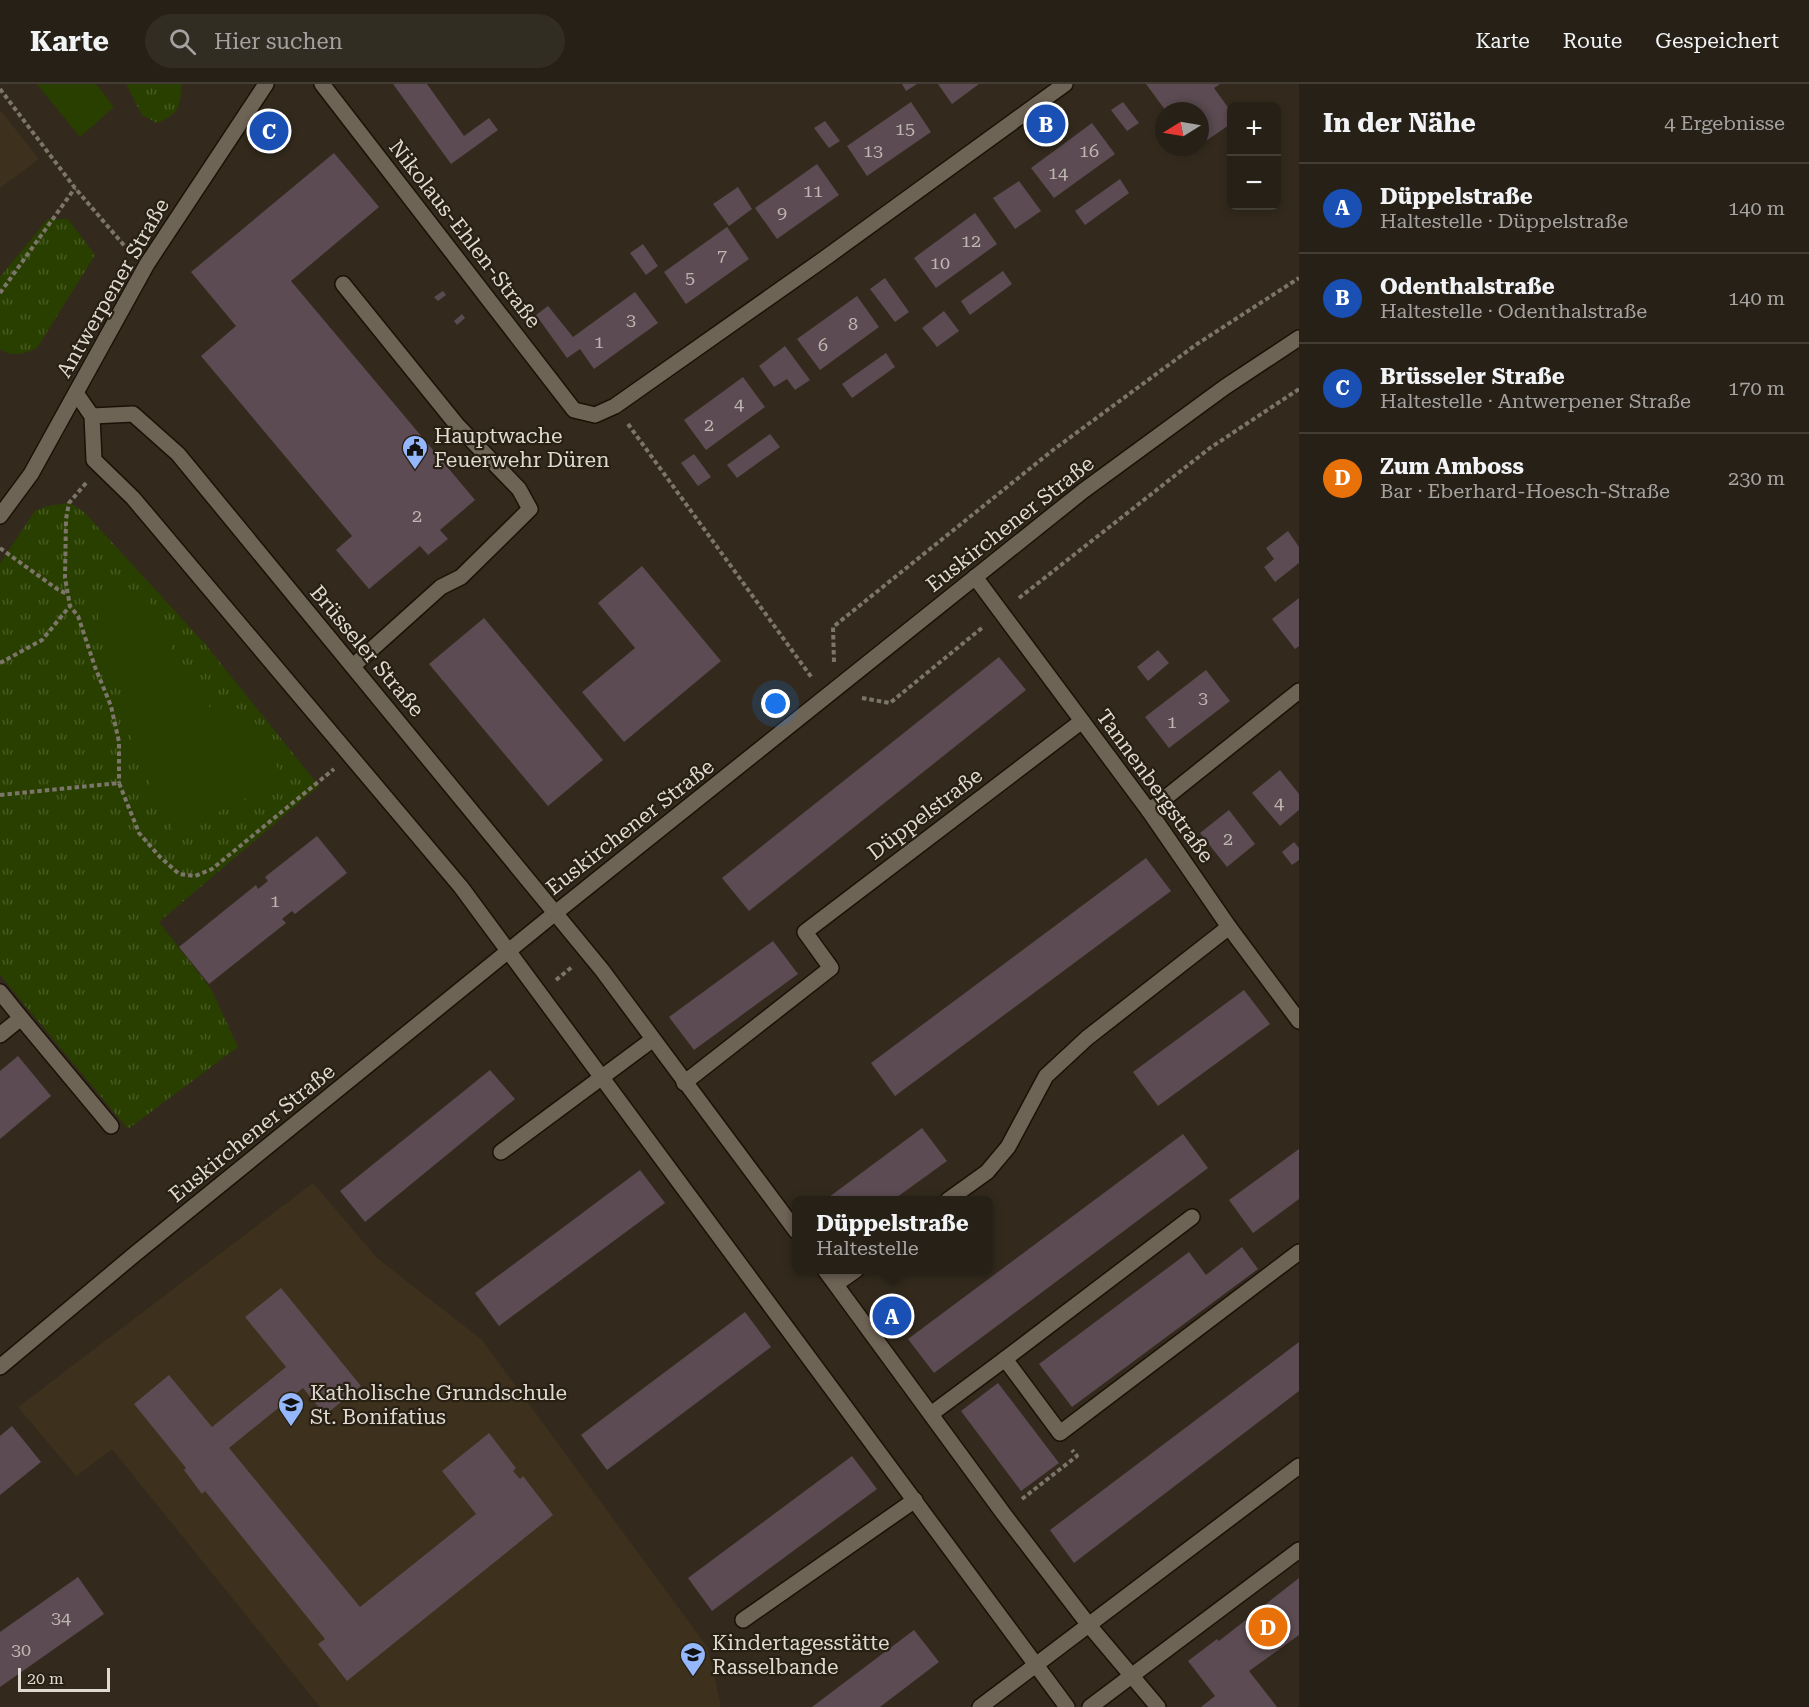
<!DOCTYPE html>
<html lang="de">
<meta charset="utf-8">
<style>
body{margin:0;font-family:"Roboto Serif",serif;background:#322d23;color:#f1f3f6}
.controls{position:absolute;right:18px;top:18px;display:grid;overflow:hidden;border-radius:9px;box-shadow:0 3px 9px #0003}
.controls button{width:54px;height:54px;display:grid;place-items:center;padding:0;border:0;border-bottom:2px solid #423e35;background:#262016;color:#f1f3f6;font:30px sans-serif}
.compass{position:absolute;left:1155px;top:18px;width:54px;height:54px;border-radius:50%;background:#262016;box-shadow:0 3px 9px #0003;rotate:259deg}
.scale{position:absolute;left:18px;bottom:15px;width:92px;box-sizing:border-box;padding-left:6px;border:3px solid #dfd9d1;border-top:0;font-size:16px;line-height:21px;white-space:nowrap;color:#dfd9d1;-webkit-text-stroke:4px #292014;paint-order:stroke}
.you{position:absolute;left:776px;top:620px;width:21px;height:21px;margin:-15px;border:4px solid #fff;border-radius:50%;background:#1a73e8;box-shadow:0 0 0 9px #1a73e833}
.badge{display:grid;place-items:center;width:39px;height:39px;border-radius:50%;background:#94b7fd;color:#fff;font-size:20px;font-weight:700}
.pin{position:absolute;translate:-50% -50%;border:3px solid #fff;box-shadow:0 2px 6px #0006}
.popup{position:absolute;left:792px;top:1112px;width:201px;height:78px;box-sizing:border-box;display:grid;place-content:center;border-radius:9px;background:#262016;filter:drop-shadow(0 2px 4px #0005);font-size:20px;white-space:nowrap;color:#a4a3a1}
.popup b{font-size:22px;color:#f1f3f6}
.popup::after{content:'';position:absolute;left:50%;top:100%;margin-left:-12px;border:12px solid transparent;border-top-color:#262016}
.list{margin:0;padding:0;list-style:none}
h2{display:flex;justify-content:space-between;align-items:center;height:78px;margin:0;padding:0 24px;font-size:26px}
h2 small{font-size:20px;font-weight:400;color:#a4a3a1}
.list li{display:grid;grid-template-columns:39px 1fr auto;gap:18px;align-items:center;box-sizing:border-box;height:90px;padding:0 24px;border-top:2px solid #423e35}
.list b{display:block;font-size:22px;white-space:nowrap}
.list p{margin:0;font-size:20px;white-space:nowrap;color:#a4a3a1}
.list em{font-size:20px;font-style:normal;color:#a4a3a1}
.icon{flex:none;width:33px;height:33px;fill:none;stroke:currentColor;stroke-width:2;stroke-linecap:round;stroke-linejoin:round}
.map{position:relative;flex:none;width:1299px;height:1623px;overflow:hidden}
header{display:flex;align-items:center;gap:36px;box-sizing:border-box;height:84px;padding:0 30px;background:#262016;border-bottom:2px solid #423e35}
header strong{font-size:28px}
nav{display:flex;gap:33px;margin-inline-start:auto;font-size:21px}
.search{width:420px;height:54px;background:#322d23;display:flex;align-items:center;gap:15px;box-sizing:border-box;padding:0 21px;border-radius:33px;color:#a4a3a1;font-size:22px}
main{display:flex}
aside{flex:1;background:#262016}
.map>svg:first-child{display:block}
.built{fill:#3d301d}
.grass{fill:url(#grass-tufts)}
.garden{fill:#293f00}
.building{fill:#5c4b52}
.lines{fill:none;stroke-linecap:round;stroke-linejoin:round}
.minor-casing{stroke:#1b1207;stroke-width:18}
.path{stroke:#7c756a;stroke-width:4;stroke-dasharray:4.5 3;stroke-linecap:butt}
.minor{stroke:#6e6455;stroke-width:15}
.labels{text-anchor:middle;dominant-baseline:central;stroke-width:4.5;stroke-linejoin:round;paint-order:stroke}
.number-label{font-size:18px;fill:#beb6b1}
.street-label{font-size:21px;fill:#dfd9d1;stroke:#292014}
.poi-label{font-size:21px;fill:#dfd9d1;stroke:#292014;text-anchor:start}
</style>
<header>
<strong>Karte</strong>
<div class="search"><svg class="icon" aria-label="search" viewBox="0 0 24 24"><circle cx="10" cy="10" r="6"/><path d="M15 15l6 6"/></svg>Hier suchen</div>
<nav><a>Karte</a><a>Route</a><a>Gespeichert</a></nav>
</header>
<main>
<div class="map">
<svg width="1299" height="1623" viewBox="0 0 1299 1623">
<defs>
<pattern id="grass-tufts" width="24" height="20" patternUnits="userSpaceOnUse" patternTransform="scale(1.5)"><rect width="24" height="20" fill="#293f00"/><path d="M3 7l-1-3M5 7V3M7 7l1-3M15 17l-1-3M17 17v-4M19 17l1-3" fill="none" stroke="#485a24"/></pattern>
</defs>
<rect width="100%" height="100%" fill="#332a1d"/>
<g class="built">
<path d="M0,26L39,75L0,104Z"/>
<path d="M313,1099L377,1174L482,1256L708,1564L721,1623H320L112,1365L76,1392L18,1323Z"/>
</g>
<g class="grass">
<path d="M126,0H182C180,23 179,30 157,39L142,31Z"/>
<path d="M48,135H68L95,171L37,264C23,270 13,274 0,265V193Z"/>
<path d="M69,419L84,428L205,560L319,702L159,838L211,905L238,963L128,1045L0,891V479L35,427L48,422Z"/>
</g>
<g class="garden">
<path d="M37,0H96L114,23L80,53Z"/>
<path d="M121,502C143,506 168,533 171,556C172,566 170,578 170,589C176,590 200,607 204,612C209,619 209,627 217,633L231,621L252,632L283,695L175,750L152,704L119,622L126,618L107,573L99,540L97,516L102,507Z"/>
</g>
<g class="building">
<path d="M393,0H427L464,52L489,34L498,46L451,80Z"/>
<path d="M902,0H917L906,7Z"/>
<path d="M938,0H979L952,20Z"/>
<path d="M1146,0H1220L1214,4L1232,29V39L1200,61V27H1166Z"/>
<path d="M911,18L931,48L867,92L847,62Z"/>
<path d="M1123,18L1139,39L1127,47L1111,26Z"/>
<path d="M825,37L840,57L829,64L814,44Z"/>
<path d="M1092,39L1115,70L1054,114L1031,84Z"/>
<path d="M334,69L379,123L291,197L475,416L440,446L448,455L428,471L420,462L369,505L336,466L352,452L201,272L236,242L191,188Z"/>
<path d="M817,80L839,111L777,155L755,124Z"/>
<path d="M1120,95L1129,109L1085,141L1075,127Z"/>
<path d="M1019,97L1041,127L1015,145L993,114Z"/>
<path d="M738,103L752,125L729,142L713,120Z"/>
<path d="M975,129L997,160L936,204L914,174Z"/>
<path d="M727,143L749,175L686,220L664,188Z"/>
<path d="M643,160L658,182L646,191L630,169Z"/>
<path d="M1003,187L1012,200L970,231L961,217Z"/>
<path d="M885,194L909,228L895,238L870,205Z"/>
<path d="M443,207L446,211L438,217L434,213Z"/>
<path d="M635,208L658,239L594,285L580,265L567,274L536,231L548,222L573,253Z"/>
<path d="M857,212L879,243L820,286L797,255Z"/>
<path d="M944,227L959,247L937,263L922,244Z"/>
<path d="M462,230L465,234L457,241L454,237Z"/>
<path d="M785,262L810,296L795,306L787,295L774,303L759,282Z"/>
<path d="M886,269L895,283L852,314L842,300Z"/>
<path d="M743,293L765,323L706,366L684,336Z"/>
<path d="M770,350L780,363L737,394L727,381Z"/>
<path d="M694,370L711,393L698,402L681,379Z"/>
<path d="M1288,447L1299,463V479L1275,498L1264,483L1274,475L1266,464Z"/>
<path d="M642,482L721,577L624,658L582,608L635,564L598,519Z"/>
<path d="M1299,514V562L1295,565L1272,535Z"/>
<path d="M484,534L603,676L548,722L429,580Z"/>
<path d="M1158,566L1169,579L1148,597L1137,583Z"/>
<path d="M999,573L1026,606L749,827L722,794Z"/>
<path d="M1206,586L1230,617L1169,664L1145,633Z"/>
<path d="M1280,686L1299,710V726L1280,742L1252,709Z"/>
<path d="M1229,726L1255,760L1227,783L1200,749Z"/>
<path d="M317,752L347,789L295,830L292,827L282,835L286,839L209,900L179,863L256,801L258,805L268,797L265,793Z"/>
<path d="M1294,758L1299,764V776L1292,781L1282,768Z"/>
<path d="M1146,774L1171,807L895,1012L871,979Z"/>
<path d="M773,857L798,890L694,966L669,933Z"/>
<path d="M1244,906L1270,940L1158,1022L1133,988Z"/>
<path d="M18,972L51,1012L0,1055V987Z"/>
<path d="M490,986L515,1015L365,1138L340,1107Z"/>
<path d="M922,1044L947,1077L893,1116H825Z"/>
<path d="M1183,1050L1208,1084L934,1289L908,1255Z"/>
<path d="M1299,1065V1115L1253,1149L1229,1116Z"/>
<path d="M640,1086L665,1119L499,1242L475,1209Z"/>
<path d="M1242,1163L1258,1185L1072,1323L1039,1280L1189,1168L1206,1191Z"/>
<path d="M281,1204L361,1302L325,1331L303,1304L229,1364L360,1523L476,1430L442,1387L489,1349L516,1384L513,1387L520,1395L523,1392L553,1431L347,1597L318,1560L325,1555L205,1407L202,1410L184,1386L186,1384L134,1320L169,1291L212,1343L286,1283L245,1233Z"/>
<path d="M745,1228L771,1263L607,1386L581,1351Z"/>
<path d="M1299,1258V1307L1074,1479L1050,1446Z"/>
<path d="M998,1299L1059,1379L1021,1407L961,1327Z"/>
<path d="M12,1342L41,1378L0,1411V1352Z"/>
<path d="M852,1372L877,1405L712,1527L688,1494Z"/>
<path d="M78,1493L104,1530L0,1603V1548Z"/>
<path d="M1299,1494V1551L1249,1587L1277,1623H1201L1215,1612L1188,1577L1217,1555L1219,1557Z"/>
<path d="M914,1546L939,1578L880,1623H812Z"/>
</g>
<g class="lines">
<defs>
<g id="minor">
<path d="M322,0L574,326L595,331L615,322L828,172L1065,0"/>
<path d="M343,200L457,341L519,405L530,425L461,493L441,503L353,582"/>
<path d="M76,309L92,332L94,376L133,414L461,803L1067,1623"/>
<path d="M92,332L133,330L178,370L602,886L796,1147"/>
<path d="M0,432L31,390L147,180L266,0"/>
<path d="M975,493L1149,727L1229,843L1299,937"/>
<path d="M1149,727L1299,607"/>
<path d="M0,908L21,934L0,951"/>
<path d="M21,934L111,1042"/>
<path d="M684,999L831,884L805,848L1082,637"/>
<path d="M501,1068L652,956"/>
<path d="M948,1116L987,1088L1008,1063L1046,992L1087,954L1229,843"/>
<path d="M825,1186L1003,1429L1088,1540L1158,1623"/>
<path d="M836,1200L856,1186"/>
<path d="M1005,1275L1192,1133"/>
<path d="M0,1283L135,1170L554,830L1083,407L1225,303L1299,254"/>
<path d="M931,1330L1005,1275L1060,1349L1299,1168"/>
<path d="M743,1536L915,1416"/>
<path d="M980,1623L1299,1382"/>
<path d="M1090,1623L1299,1466"/>
</g>
</defs>
<use href="#minor" class="minor-casing"/>
<g class="path">
<path d="M0,5L75,104L128,166"/>
<path d="M0,209L75,104"/>
<path d="M628,340L812,594"/>
<path d="M86,399L69,419L66,435L65,494L70,522L78,532L95,583L111,622L119,658V699"/>
<path d="M0,464L57,505L67,510"/>
<path d="M1019,514L1210,364L1299,305"/>
<path d="M834,578L833,543L1053,366L1197,260L1299,194"/>
<path d="M0,579L42,556L70,522"/>
<path d="M862,614L890,619L983,543"/>
<path d="M0,711L119,699L139,749L160,773L179,790L195,792L212,785L334,685"/>
<path d="M556,896L572,883"/>
<path d="M1022,1415L1077,1372L1072,1366"/>
</g>
<use href="#minor" class="minor"/>
</g>
<defs>
<symbol id="civic-pin" viewBox="-11 -11 22 30"><path d="M0 17L-7.5 6A9.5 9.5 0 1 1 7.5 6Z" fill="#94b7fd" stroke="#292014"/><path d="M-.6-6.5H3V-4.5H.6V-3L4-1V1h2V6H-6V1h2V-1L-.6-3ZM-1.2 2.5V6h2.4V2.5Z" fill="#111"/></symbol>
<symbol id="school-pin" viewBox="-11 -11 22 30"><path d="M0 17L-7.5 6A9.5 9.5 0 1 1 7.5 6Z" fill="#94b7fd" stroke="#292014"/><path d="M0-5L7-2L0 1L-7-2ZM-4 1L0 2.5L4 1V4Q0 6-4 4Z" fill="#111"/></symbol>
</defs>
<g fill-rule="evenodd">
<use href="#civic-pin" x="400" y="349" width="30" height="40"/>
<use href="#school-pin" x="276" y="1306" width="30" height="40"/>
<use href="#school-pin" x="678" y="1556" width="30" height="40"/>
</g>
<g class="labels">
<g class="number-label">
<text x="905" y="44">15</text>
<text x="873" y="66">13</text>
<text x="1089" y="66">16</text>
<text x="1058" y="88">14</text>
<text x="813" y="106">11</text>
<text x="782" y="128">9</text>
<text x="971" y="156">12</text>
<text x="722" y="171">7</text>
<text x="940" y="178">10</text>
<text x="690" y="193">5</text>
<text x="631" y="235">3</text>
<text x="853" y="239">8</text>
<text x="599" y="257">1</text>
<text x="823" y="260">6</text>
<text x="739" y="319">4</text>
<text x="709" y="340">2</text>
<text x="417" y="431">2</text>
<text x="1203" y="613">3</text>
<text x="1172" y="637">1</text>
<text x="1279" y="718">4</text>
<text x="1228" y="754">2</text>
<text x="275" y="816">1</text>
<text x="61" y="1533">34</text>
<text x="21" y="1565">30</text>
</g>
<g class="street-label">
<text transform="translate(465 150) rotate(52)">Nikolaus-Ehlen-Straße</text>
<text transform="translate(113 204) rotate(-60)">Antwerpener Straße</text>
<text transform="translate(1010 440) rotate(-38)">Euskirchener Straße</text>
<text transform="translate(367 567) rotate(50)">Brüsseler Straße</text>
<text transform="translate(1155 702) rotate(54)">Tannenbergstraße</text>
<text transform="translate(925 730) rotate(-37)">Düppelstraße</text>
<text transform="translate(630 743) rotate(-38)">Euskirchener Straße</text>
<text transform="translate(252 1049) rotate(-39)">Euskirchener Straße</text>
</g>
<g class="poi-label">
<text x="434" y="352">Hauptwache<tspan x="434" dy="24">Feuerwehr Düren</tspan></text>
<text x="310" y="1309">Katholische Grundschule<tspan x="310" dy="24">St. Bonifatius</tspan></text>
<text x="712" y="1559">Kindertagesstätte<tspan x="712" dy="24">Rasselbande</tspan></text>
</g>
</g>
</svg>
<div class="controls">
<button>+</button>
<button>−</button>
</div>
<svg class="compass" viewBox="-18 -18 36 36"><path d="M0-13l5 13h-10z" fill="#e53935"/><path d="M0 13l5-13h-10z" fill="#a4a3a1"/></svg>
<div class="scale">20 m</div>
<div class="you"></div>
<div class="pin badge" style="left:892px;top:1232px;background:#1a4fb4">A</div>
<div class="popup"><b>Düppelstraße</b>Haltestelle</div>
<div class="pin badge" style="left:1046px;top:40px;background:#1a4fb4">B</div>
<div class="pin badge" style="left:269px;top:47px;background:#1a4fb4">C</div>
<div class="pin badge" style="left:1268px;top:1543px;background:#e8710a">D</div>
</div>
<aside>
<h2>In der Nähe<small>4 Ergebnisse</small></h2>
<ul class="list">
<li><span class="badge" style="background:#1a4fb4">A</span><div><b>Düppelstraße</b><p>Haltestelle · Düppelstraße</p></div><em>140 m</em></li>
<li><span class="badge" style="background:#1a4fb4">B</span><div><b>Odenthalstraße</b><p>Haltestelle · Odenthalstraße</p></div><em>140 m</em></li>
<li><span class="badge" style="background:#1a4fb4">C</span><div><b>Brüsseler Straße</b><p>Haltestelle · Antwerpener Straße</p></div><em>170 m</em></li>
<li><span class="badge" style="background:#e8710a">D</span><div><b>Zum Amboss</b><p>Bar · Eberhard-Hoesch-Straße</p></div><em>230 m</em></li>
</ul>
</aside>
</main>
